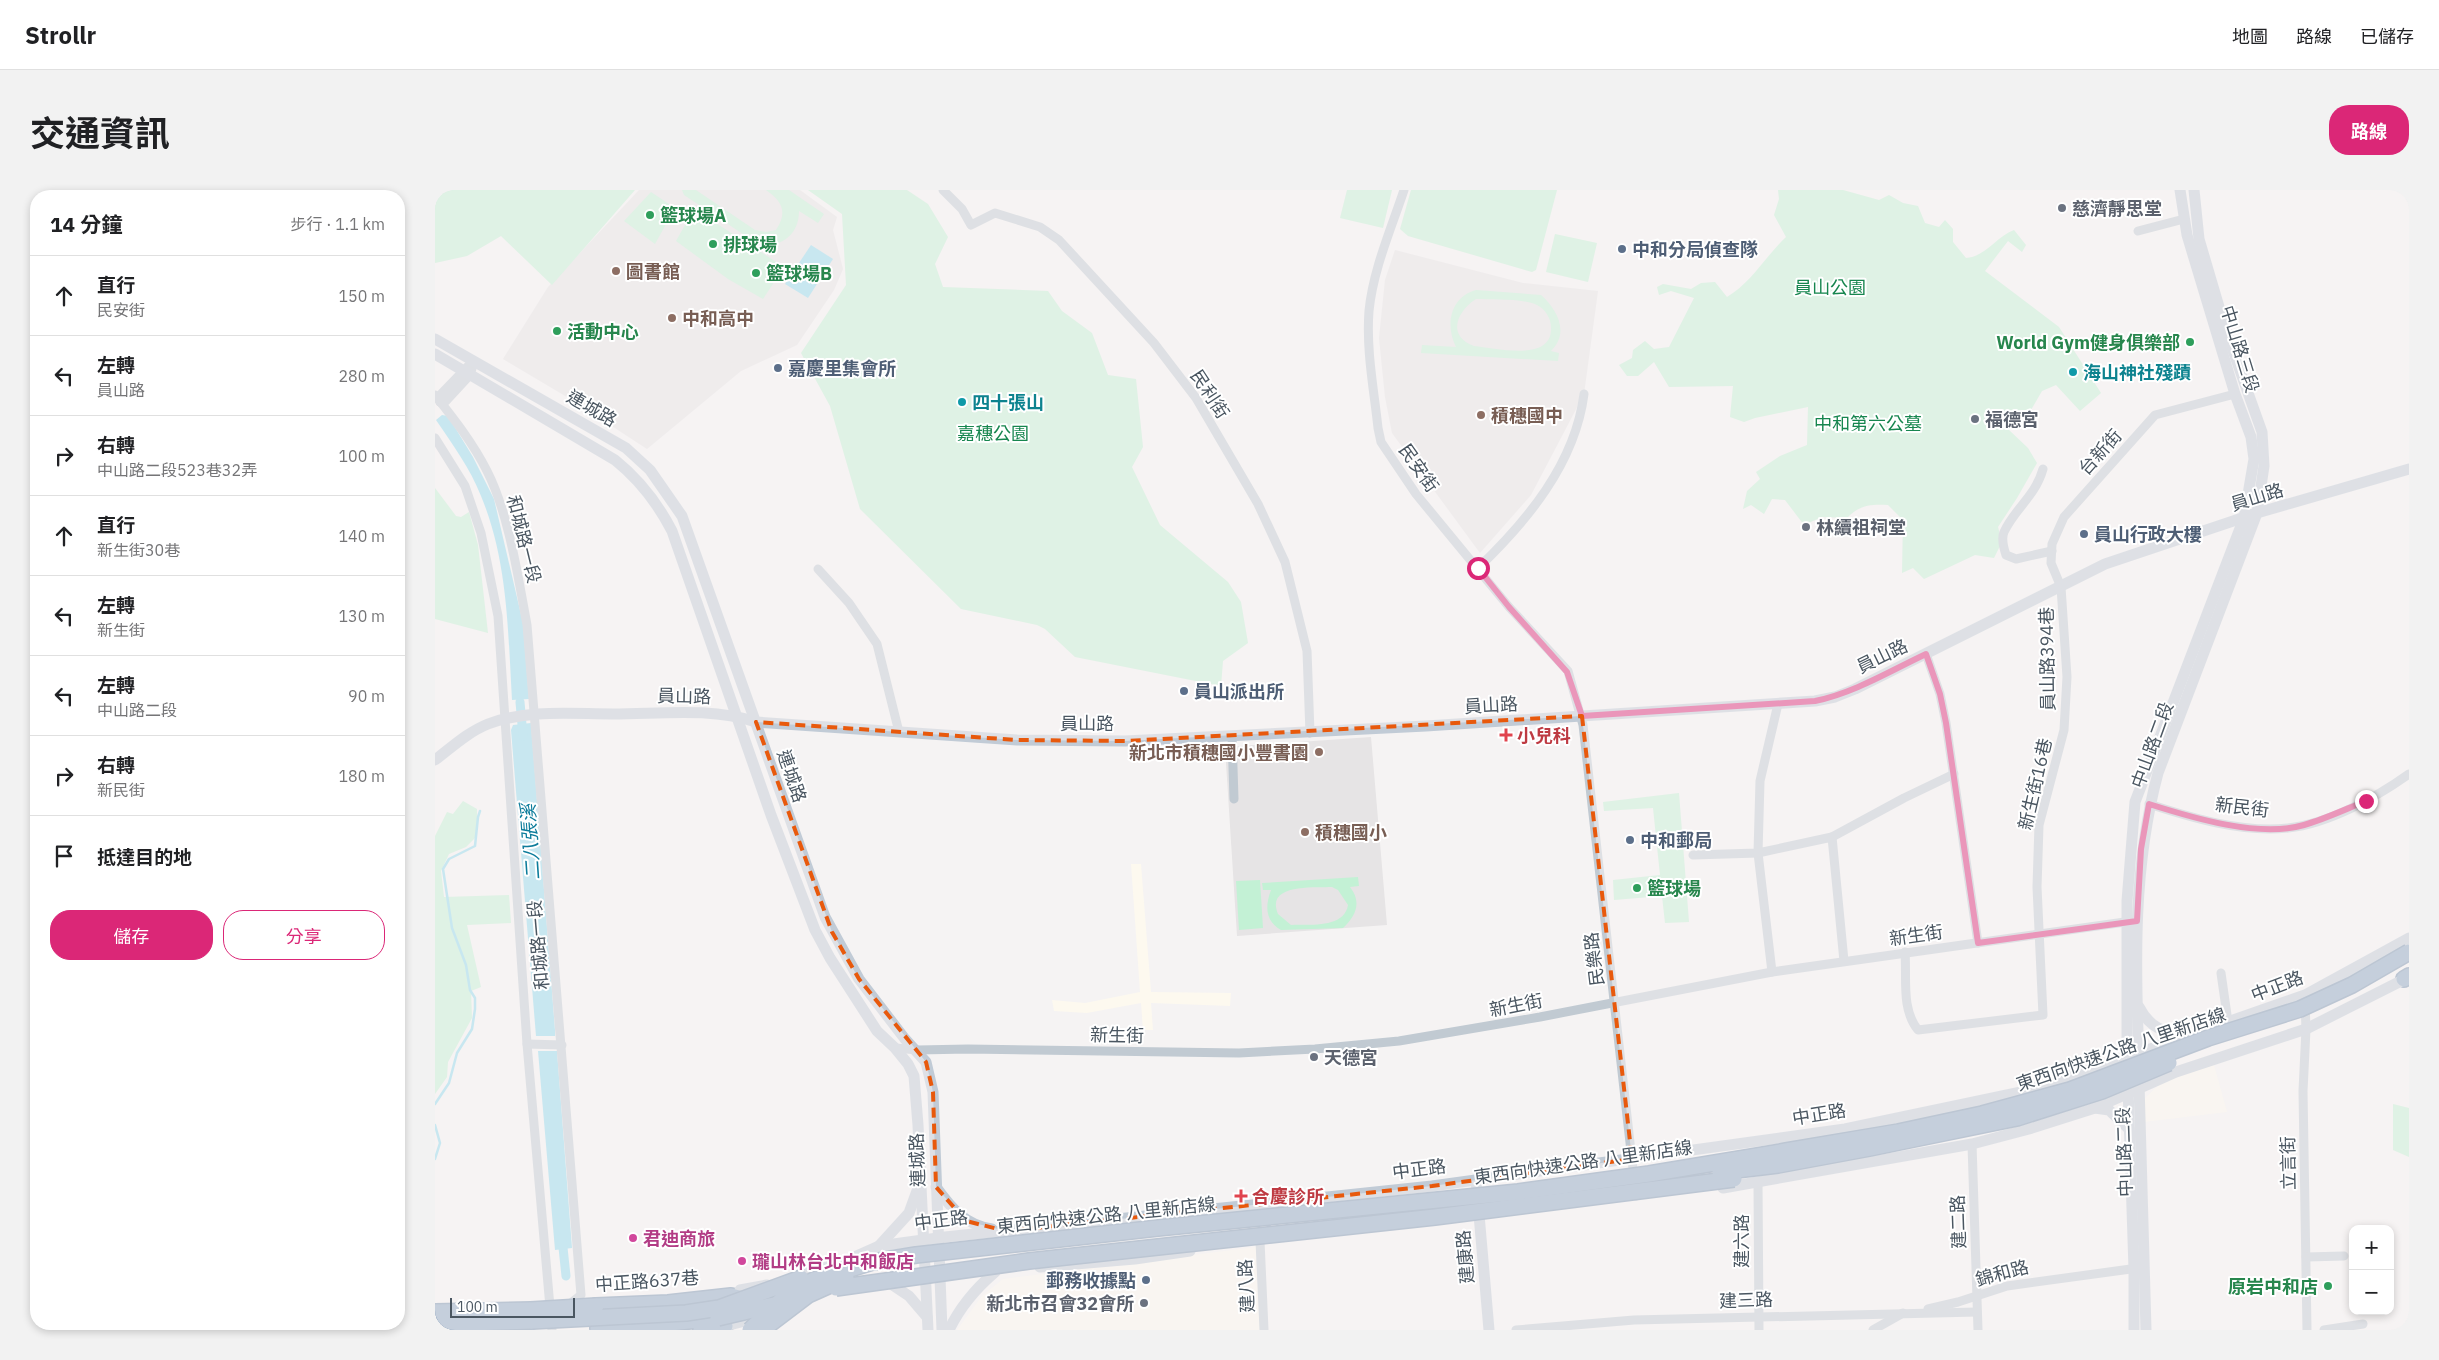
<!DOCTYPE html>
<html lang="zh-TW">
<meta charset="utf-8">
<style>
body{margin:0;font-family:"IBM Plex Sans","Noto Sans TC",sans-serif;background:#f2f2f2;color:#202124}
.controls{position:absolute;right:15px;bottom:15px;display:grid;overflow:hidden;border-radius:10px;box-shadow:0 2px 8px #0003}
.controls button{width:45px;height:45px;display:grid;place-items:center;padding:0;border:0;border-bottom:1px solid #e0e0e0;background:#fff;color:#202124;font:25px sans-serif}
.scale{position:absolute;left:15px;bottom:12px;width:125px;box-sizing:border-box;padding-left:5px;border:2px solid #4a5661;border-top:0;font-size:14px;line-height:18px;white-space:nowrap;color:#4a5661;-webkit-text-stroke:4px #fff;paint-order:stroke}
.stop{position:absolute;width:15px;height:15px;margin:-11px;border:4px solid #db2777;border-radius:50%;background:#fff}
.stop.end{background:#db2777;border-color:#fff;box-shadow:0 1px 5px #0008}
.list{margin:0;padding:0;list-style:none}
h2{display:flex;justify-content:space-between;align-items:center;height:65px;margin:0;padding:0 20px;font-size:21px}
h2 small{font-size:16px;font-weight:400;color:#757577}
.list li{display:grid;grid-template-columns:32px 1fr auto;gap:15px;align-items:center;box-sizing:border-box;height:80px;padding:0 20px;border-top:1px solid #e0e0e0}
.list b{display:block;font-size:19px;white-space:nowrap}
.list p{margin:0;font-size:16px;white-space:nowrap;color:#757577}
.list em{font-size:16px;font-style:normal;color:#757577}
.actions{display:flex;gap:10px;padding:15px 20px}
.actions a{flex:1;padding:11px 0;border:1px solid #db2777;border-radius:20px;text-align:center;font-size:18px;color:#db2777}
.actions .main{background:#db2777;color:#fff}
.icon{flex:none;width:28px;height:28px;fill:none;stroke:currentColor;stroke-width:2;stroke-linecap:round;stroke-linejoin:round}
.map{position:relative;flex:none;width:1974px;height:1140px;overflow:hidden;border-radius:20px}
header{display:flex;align-items:center;gap:30px;box-sizing:border-box;height:70px;padding:0 25px;background:#fff;border-bottom:1px solid #e0e0e0}
header strong{font-size:24px}
nav{display:flex;gap:28px;margin-inline-start:auto;font-size:18px}
.intro{display:flex;align-items:center;justify-content:space-between;box-sizing:border-box;height:120px;padding:0 30px}
h1{margin:0;font-size:35px}
.button{padding:12px 22px;border-radius:20px;background:#db2777;color:#fff;font-size:18px;font-weight:700}
main{display:flex;gap:30px;padding:0 30px}
aside{flex:1;background:#fff;border-radius:20px;box-shadow:0 2px 8px #0003}
.map>svg:first-child{display:block}
.commercial{fill:#fdf9ef}
.education{fill:#e6e4e5}
.green{fill:#c3f1d5;fill-rule:evenodd}
.water{fill:#90daee}
.lines{fill:none;stroke-linecap:round;stroke-linejoin:round}
.stream{stroke:#90daee;stroke-width:2.5}
.canal{stroke:#90daee;stroke-width:9}
.highway-casing{stroke:#7690ad;stroke-width:18}
.street{stroke:#c1cad2;stroke-width:9}
.secondary{stroke:#c1cbd6;stroke-width:11}
.highway{stroke:#8ba5c1;stroke-width:15}
.highway-bridge-casing{stroke:#7690ad;stroke-width:18;stroke-linecap:butt}
.highway-bridge{stroke:#8ba5c1;stroke-width:15}
.route{stroke:#db2777;stroke-width:6}
.marked{fill:none;stroke:#e8590c;stroke-width:4;stroke-dasharray:10 6;stroke-linejoin:round}
.worship-dot{fill:#6b7280;stroke:#fff;stroke-width:2}
.leisure-dot{fill:#2e9e5b;stroke:#fff;stroke-width:2}
.service-dot{fill:#5c6f8a;stroke:#fff;stroke-width:2}
.education-dot{fill:#8d6e63;stroke:#fff;stroke-width:2}
.culture-dot{fill:#0f9aa8;stroke:#fff;stroke-width:2}
.health-dot{fill:#e0444e;stroke:#fff;stroke-width:2}
.hotel-dot{fill:#d1479c;stroke:#fff;stroke-width:2}
.labels{text-anchor:middle;dominant-baseline:central;stroke-width:4;stroke-linejoin:round;paint-order:stroke}
.worship-label{font-size:18px;font-weight:bold;fill:#5b616d;stroke:#fff;text-anchor:start}
.leisure-label{font-size:18px;font-weight:bold;fill:#27864d;stroke:#fff;text-anchor:start}
.service-label{font-size:18px;font-weight:bold;fill:#4e5e75;stroke:#fff;text-anchor:start}
.education-label{font-size:18px;font-weight:bold;fill:#785e54;stroke:#fff;text-anchor:start}
.park-label{font-size:18px;fill:#17864f;stroke:#fff}
.street-label{font-size:18px;fill:#4a5661;stroke:#fff}
.culture-label{font-size:18px;font-weight:bold;fill:#0d838f;stroke:#fff;text-anchor:start}
.health-label{font-size:18px;font-weight:bold;fill:#be3a42;stroke:#fff;text-anchor:start}
.hotel-label{font-size:18px;font-weight:bold;fill:#b23c85;stroke:#fff;text-anchor:start}
.water-label{font-size:19px;font-style:italic;fill:#0c7c9b;stroke:#fff}
</style>
<header>
<strong>Strollr</strong>
<nav><a>地圖</a><a>路線</a><a>已儲存</a></nav>
</header>
<div class="intro"><h1>交通資訊</h1><a class="button">路線</a></div>
<main>
<aside>
<h2>14 分鐘<small>步行 · 1.1 km</small></h2>
<ul class="list">
<li><svg class="icon" aria-label="ahead" viewBox="0 0 24 24"><path d="M12 20V5M6 11l6-6 6 6"/></svg><div><b>直行</b><p>民安街</p></div><em>150 m</em></li>
<li><svg class="icon" aria-label="left" viewBox="0 0 24 24"><path d="M17 20v-9H6M10 6l-5 5 5 5"/></svg><div><b>左轉</b><p>員山路</p></div><em>280 m</em></li>
<li><svg class="icon" aria-label="right" viewBox="0 0 24 24"><path d="M7 20v-9h11M14 6l5 5-5 5"/></svg><div><b>右轉</b><p>中山路二段523巷32弄</p></div><em>100 m</em></li>
<li><svg class="icon" aria-label="ahead" viewBox="0 0 24 24"><path d="M12 20V5M6 11l6-6 6 6"/></svg><div><b>直行</b><p>新生街30巷</p></div><em>140 m</em></li>
<li><svg class="icon" aria-label="left" viewBox="0 0 24 24"><path d="M17 20v-9H6M10 6l-5 5 5 5"/></svg><div><b>左轉</b><p>新生街</p></div><em>130 m</em></li>
<li><svg class="icon" aria-label="left" viewBox="0 0 24 24"><path d="M17 20v-9H6M10 6l-5 5 5 5"/></svg><div><b>左轉</b><p>中山路二段</p></div><em>90 m</em></li>
<li><svg class="icon" aria-label="right" viewBox="0 0 24 24"><path d="M7 20v-9h11M14 6l5 5-5 5"/></svg><div><b>右轉</b><p>新民街</p></div><em>180 m</em></li>
<li><svg class="icon" aria-label="arrive" viewBox="0 0 24 24"><path d="M6 21V4h12l-3 4 3 4H6"/></svg><div><b>抵達目的地</b></div></li>
</ul>
<div class="actions"><a class="main">儲存</a><a>分享</a></div>
</aside>
<div class="map">
<svg width="1974" height="1140" viewBox="0 0 1974 1140">
<rect width="100%" height="100%" fill="#f5f3f3"/>
<g class="commercial">
<path d="M696,674H706L716,802L796,803L795,816L716,813L718,840H708L706,813L652,823L619,821L617,810L650,813L705,802Z"/>
<path d="M1779,875L1792,922L1709,932L1710,908L1729,890Z"/>
<path d="M821,1057L825,1140H522L547,1106L568,1089Z"/>
</g>
<g class="education">
<path d="M204,0H365L402,27L398,40L408,79L399,100L362,155L306,181L212,259L137,210L68,169L113,97Z"/>
<path d="M960,60L1088,93L1163,101L1149,204L1096,305L1045,363L957,243L950,207L944,148L950,90Z"/>
<path d="M936,547L952,735L802,746L790,557Z"/>
</g>
<g class="green">
<path d="M0,0H200L117,95L66,46L32,66L0,73Z"/>
<path d="M247,0H261L320,40L331,42L341,40C353,22 347,11 331,0H354L389,24L383,33L364,21C364,44 348,56 326,56L249,5Z"/>
<path d="M373,0H472L493,14L513,47L500,74L508,97L613,101L627,121L657,143L673,185L701,189L708,257L697,277L725,335L793,392L806,412L813,453L788,471L786,496L640,467L610,439L602,435L526,419L425,319L395,216L366,163L411,95L407,24Z"/>
<path d="M912,0H957L948,38L905,28Z"/>
<path d="M976,0H1122L1101,80L1097,82L973,46L965,39Z"/>
<path d="M1343,0H1408L1444,10L1454,5L1468,13L1483,16L1490,33L1504,37L1510,30L1518,39V52L1531,68C1550,67 1561,47 1579,40L1591,55L1587,62L1573,51L1550,81L1624,137L1666,203L1645,221L1621,195L1607,201L1596,220L1574,240L1593,258L1602,273L1582,308L1563,337L1567,352L1559,368L1540,365L1489,389L1478,378L1467,383L1468,330L1453,315C1436,314 1424,315 1412,328L1387,327L1369,335L1350,310L1337,309L1329,324L1316,315L1308,319L1312,301L1325,289L1321,282L1345,266L1372,255L1373,217L1320,228L1309,232L1295,227L1298,196L1234,197L1219,172L1203,186H1192L1184,175L1197,168L1198,160L1210,151L1219,159L1234,157L1259,108L1236,101L1224,105L1222,97L1228,94L1256,99L1266,93L1280,92L1292,107C1316,93 1330,67 1351,47L1339,25L1344,9Z"/>
<path d="M216,2L240,18L220,54L189,31Z"/>
<path d="M259,19L349,77L328,109L293,89L241,51Z"/>
<path d="M1120,44L1162,53L1153,92L1111,82Z"/>
<path d="M1041,100L1106,105C1122,119 1135,143 1116,161L1124,163L1123,171L986,163L987,155L1021,157C1010,135 1015,107 1041,100ZM1041,109C1057,110 1088,108 1102,115C1110,119 1116,128 1116,137C1118,173 1061,158 1039,156C1012,146 1021,122 1041,109Z"/>
<path d="M0,298L21,326L26,327L34,322L43,355L53,443L0,429Z"/>
<path d="M1244,603L1254,732L1230,733L1227,706L1179,710L1178,690L1225,685L1218,618L1169,621L1168,612Z"/>
<path d="M28,611L42,619V646L31,657L14,664L6,681L9,707L74,705L76,733L32,735L46,797L36,801L37,828L13,872L12,887L0,904V646L12,622L18,624Z"/>
<path d="M923,687L924,696L915,697C927,712 921,726 908,738L846,740C830,731 830,716 836,700H828L827,693ZM897,697L903,700L913,715C909,739 874,734 856,735L843,724C830,693 880,698 897,697Z"/>
<path d="M825,690L828,738L804,740L801,691Z"/>
<path d="M1958,914L1974,918V967L1958,960Z"/>
</g>
<g class="water">
<path d="M376,55L398,69L373,108L350,94Z"/>
<path d="M7,225L13,226L38,267L59,309L88,433L94,509L77,510C73,441 73,371 46,306C35,278 18,255 1,230Z"/>
<path d="M96,533L120,840V846H101L76,540L78,535Z"/>
<path d="M103,861H122L137,1058L120,1060Z"/>
</g>
<g class="lines">
<g class="stream">
<path d="M0,914L14,893L22,863L37,839L40,819V808L35,800L31,775L17,738L8,679L14,669L40,656L43,627L45,621"/>
<path d="M0,935L5,953L0,969"/>
</g>
<g class="canal">
<path d="M85,512L88,546"/>
<path d="M127,1048L131,1086"/>
</g>
<defs>
<g id="highway">
<path d="M1969,789L1974,786"/>
<path d="M161,1116L233,1113L296,1106L304,1108L312,1114"/>
<path d="M0,1122L96,1120"/>
<path d="M0,1134L97,1131"/>
<path d="M163,1138L208,1136L281,1128"/>
<path d="M266,1140L290,1136"/>
</g>
</defs>
<use href="#highway" class="highway-casing"/>
<g class="street">
<path d="M508,0L527,19L536,35L560,23L605,37L624,50L719,153L761,208L823,314L850,372L872,461L875,543"/>
<path d="M969,0C956,39 938,80 934,121C931,160 939,200 943,238L946,252L981,304L1074,417L1133,481L1148,535L1201,1006"/>
<path d="M1703,41L1749,29"/>
<path d="M0,205C19,229 38,253 52,281C74,324 83,387 92,435L146,1105L136,1113"/>
<path d="M5,212L11,211L35,185L39,172"/>
<path d="M5,212L6,204L33,176"/>
<path d="M0,248L30,296L46,343L63,426L92,854L117,1140"/>
<path d="M1608,279C1600,307 1580,318 1569,342C1566,349 1569,359 1571,365L1581,369L1617,361"/>
<path d="M1043,378C1092,331 1140,274 1149,204"/>
<path d="M383,379L414,413L442,454L464,542"/>
<path d="M1491,464L1505,504L1511,533L1543,753"/>
<path d="M797,546L799,609"/>
<path d="M1714,614C1757,628 1807,643 1853,638C1893,634 1942,607 1974,584"/>
<path d="M1397,647L1469,608L1519,584"/>
<path d="M1258,665L1323,663L1397,647L1409,771"/>
<path d="M1470,762C1472,789 1466,819 1483,840L1608,825L1602,697L1604,635L1629,540L1632,487L1626,397L1616,373L1617,354L1629,327L1720,225L1800,204"/>
<path d="M1337,782L1323,663L1325,591L1343,514"/>
<path d="M1786,783L1793,832"/>
<path d="M1870,813L1871,839L1868,901L1872,1140"/>
<path d="M92,854L127,855"/>
<path d="M460,858L483,860L533,859L804,863L880,859L964,851L1105,827L1337,782L1697,731"/>
<path d="M1537,954L1543,1140"/>
<path d="M1323,993L1324,1140"/>
<path d="M825,1051L829,1140"/>
<path d="M1871,1067L1909,1066"/>
<path d="M1493,1119L1523,1112L1572,1096L1703,1078"/>
<path d="M1081,1140L1199,1130L1542,1122"/>
<path d="M1438,1140L1468,1123"/>
<path d="M1889,1140L1928,1134"/>
</g>
<g class="secondary">
<path d="M0,149L191,258L215,280L247,326L390,727L424,789L470,849L491,872L498,902L507,1140"/>
<path d="M0,164L180,270C205,290 222,312 237,341L336,625L380,740L395,768L442,841L460,858L473,874L479,886L483,935L493,1140"/>
<path d="M0,570C17,557 33,542 53,534C93,519 137,524 178,524C225,524 275,517 321,532L582,550L690,551L991,536L1380,511L1400,507L1420,499L1670,374L1822,323L1974,279"/>
<path d="M1704,817C1714,837 1728,842 1749,846"/>
<path d="M1704,869C1700,773 1698,676 1723,583L1822,323L1829,276L1827,242L1792,144L1764,49L1759,0"/>
<path d="M1692,873V711L1700,612L1809,328L1819,269L1816,247L1800,204L1752,45L1745,0"/>
<path d="M1704,893L1711,1140"/>
<path d="M1693,897L1699,1079V1140"/>
<path d="M1660,918L1674,920L1694,939"/>
<path d="M1041,990L1054,1140"/>
<path d="M501,997C516,1018 530,1035 557,1039"/>
<path d="M1288,998L1537,954L1594,939L1660,918L1741,882L1871,839L1974,787"/>
<path d="M444,1056L474,1023L482,1001"/>
<path d="M605,1077L700,1069L755,1061"/>
<path d="M357,1088L408,1072L444,1056L510,1047L997,996L1410,939L1591,901L1692,867L1870,805L1974,748"/>
<path d="M456,1094L474,1106L492,1127"/>
<path d="M305,1100L332,1095"/>
<path d="M290,1136L329,1126"/>
<path d="M514,1140C525,1117 540,1099 560,1082"/>
</g>
<use href="#highway" class="highway"/>
<defs>
<g id="highway-bridge">
<path d="M1285,982L1343,975L1435,958L1582,928L1667,901L1734,873"/>
<path d="M401,1098L594,1071L1000,1027L1299,989"/>
<path d="M96,1120L161,1116"/>
<path d="M283,1128L339,1115"/>
<path d="M97,1131L251,1123L284,1118L366,1088"/>
<path d="M315,1140L355,1102L379,1090L438,1072L481,1065L723,1038L1083,1002L1214,984L1351,961L1463,942L1547,924L1635,900L1773,848L1865,819L1917,795L1974,762"/>
<path d="M327,1140L373,1105L411,1088"/>
</g>
</defs>
<use href="#highway-bridge" class="highway-bridge-casing"/>
<use href="#highway-bridge" class="highway-bridge"/>
</g>
<g class="lines">
<path class="route" d="M1043,378L1074,417L1132,482L1147,526L1380,511C1419,503 1455,481 1491,464L1505,504L1511,533L1543,753L1702,731L1706,659L1714,614C1758,628 1824,648 1869,635C1890,629 1911,619 1931,611"/>
</g>
<path d="M0 0H1974V1140H0ZM1147,526L1197,969L997,996L571,1041L531,1031L501,997L498,902L491,872L424,789L397,742L321,532L582,550L690,551Z" fill="#f5f3f3" fill-opacity=".55" fill-rule="evenodd"/>
<path class="marked" d="M1147,526L1197,969L997,996L571,1041L531,1031L501,997L498,902L491,872L424,789L397,742L321,532L582,550L690,551Z"/>
<g class="worship-dot">
<circle cx="1627" cy="18" r="5"/>
<circle cx="1540" cy="229" r="5"/>
<circle cx="1371" cy="337" r="5"/>
<circle cx="879" cy="867" r="5"/>
<circle cx="709" cy="1113" r="5"/>
</g>
<g class="leisure-dot">
<circle cx="215" cy="25" r="5"/>
<circle cx="278" cy="54" r="5"/>
<circle cx="321" cy="83" r="5"/>
<circle cx="122" cy="141" r="5"/>
<circle cx="1755" cy="152" r="5"/>
<circle cx="1202" cy="698" r="5"/>
<circle cx="1893" cy="1096" r="5"/>
</g>
<g class="service-dot">
<circle cx="1187" cy="59" r="5"/>
<circle cx="343" cy="178" r="5"/>
<circle cx="1649" cy="344" r="5"/>
<circle cx="749" cy="501" r="5"/>
<circle cx="1195" cy="650" r="5"/>
<circle cx="711" cy="1090" r="5"/>
</g>
<g class="education-dot">
<circle cx="181" cy="81" r="5"/>
<circle cx="237" cy="128" r="5"/>
<circle cx="1046" cy="225" r="5"/>
<circle cx="884" cy="562" r="5"/>
<circle cx="870" cy="642" r="5"/>
</g>
<g class="culture-dot">
<circle cx="1638" cy="182" r="5"/>
<circle cx="527" cy="212" r="5"/>
</g>
<g class="health-dot">
<path d="M1068.5 537.5h5v5h5v5h-5v5h-5v-5h-5v-5h5z"/>
<path d="M803.5 998.5h5v5h5v5h-5v5h-5v-5h-5v-5h5z"/>
</g>
<g class="hotel-dot">
<circle cx="198" cy="1048" r="5"/>
<circle cx="307" cy="1071" r="5"/>
</g>
<g class="labels">
<g class="worship-label">
<text x="1637" y="18">慈濟靜思堂</text>
<text x="1550" y="229">福德宮</text>
<text x="1381" y="337">林續祖祠堂</text>
<text x="889" y="867">天德宮</text>
<text x="699" y="1113" text-anchor="end">新北市召會32會所</text>
</g>
<g class="leisure-label">
<text x="225" y="25">籃球場A</text>
<text x="288" y="54">排球場</text>
<text x="331" y="83">籃球場B</text>
<text x="132" y="141">活動中心</text>
<text x="1745" y="152" text-anchor="end">World Gym健身俱樂部</text>
<text x="1212" y="698">籃球場</text>
<text x="1883" y="1096" text-anchor="end">原岩中和店</text>
</g>
<g class="service-label">
<text x="1197" y="59">中和分局偵查隊</text>
<text x="353" y="178">嘉慶里集會所</text>
<text x="1659" y="344">員山行政大樓</text>
<text x="759" y="501">員山派出所</text>
<text x="1205" y="650">中和郵局</text>
<text x="701" y="1090" text-anchor="end">郵務收據點</text>
</g>
<g class="education-label">
<text x="191" y="81">圖書館</text>
<text x="247" y="128">中和高中</text>
<text x="1056" y="225">積穗國中</text>
<text x="874" y="562" text-anchor="end">新北市積穗國小豐書園</text>
<text x="880" y="642">積穗國小</text>
</g>
<g class="park-label">
<text x="1395" y="97">員山公園</text>
<text x="1433" y="233">中和第六公墓</text>
<text x="558" y="243">嘉穗公園</text>
</g>
<g class="street-label">
<text transform="translate(1805 159) rotate(73)">中山路三段</text>
<text transform="translate(775 204) rotate(57)">民利街</text>
<text transform="translate(157 218) rotate(30)">連城路</text>
<text transform="translate(1665 262) rotate(-48)">台新街</text>
<text transform="translate(984 278) rotate(55)">民安街</text>
<text transform="translate(1822 307) rotate(-17)">員山路</text>
<text transform="translate(89 349) rotate(76)">和城路一段</text>
<text transform="translate(1447 466) rotate(-26)">員山路</text>
<text transform="translate(1612 469) rotate(-91)">員山路394巷</text>
<text transform="translate(249 506) rotate(1)">員山路</text>
<text transform="translate(1056 515) rotate(-3)">員山路</text>
<text x="652" y="533">員山路</text>
<text transform="translate(1717 555) rotate(-70)">中山路二段</text>
<text transform="translate(357 586) rotate(71)">連城路</text>
<text transform="translate(1600 594) rotate(-77)">新生街16巷</text>
<text transform="translate(1807 617) rotate(7)">新民街</text>
<text transform="translate(1481 745) rotate(-8)">新生街</text>
<text transform="translate(103 755) rotate(-95)">和城路一段</text>
<text transform="translate(1159 769) rotate(-97)">民樂路</text>
<text transform="translate(1842 796) rotate(-21)">中正路</text>
<text transform="translate(1081 815) rotate(-11)">新生街</text>
<text transform="translate(682 845) rotate(1)">新生街</text>
<text transform="translate(1686 859) rotate(-19)">東西向快速公路 八里新店線</text>
<text transform="translate(1384 924) rotate(-9)">中正路</text>
<text transform="translate(1689 962) rotate(-92)">中山路二段</text>
<text transform="translate(482 970) rotate(-92)">連城路</text>
<text transform="translate(1148 972) rotate(-8)">東西向快速公路 八里新店線</text>
<text transform="translate(1853 973) rotate(-91)">立言街</text>
<text transform="translate(984 979) rotate(-7)">中正路</text>
<text transform="translate(671 1025) rotate(-6)">東西向快速公路 八里新店線</text>
<text transform="translate(506 1030) rotate(-7)">中正路</text>
<text transform="translate(1523 1032) rotate(-92)">建二路</text>
<text transform="translate(1306 1051) rotate(-90)">建六路</text>
<text transform="translate(1030 1067) rotate(-95)">建康路</text>
<text transform="translate(1567 1083) rotate(-15)">錦和路</text>
<text transform="translate(212 1091) rotate(-4)">中正路637巷</text>
<text transform="translate(811 1096) rotate(-93)">建八路</text>
<text transform="translate(1311 1110) rotate(-2)">建三路</text>
</g>
<g class="culture-label">
<text x="1648" y="182">海山神社殘蹟</text>
<text x="537" y="212">四十張山</text>
</g>
<g class="health-label">
<text x="1082" y="545">小兒科</text>
<text x="817" y="1006">合慶診所</text>
</g>
<g class="hotel-label">
<text x="208" y="1048">君迪商旅</text>
<text x="317" y="1071">瓏山林台北中和飯店</text>
</g>
<g class="water-label">
<text transform="translate(95 652) rotate(-94)">二八張溪</text>
</g>
</g>
</svg>
<div class="controls">
<button>+</button>
<button>−</button>
</div>
<div class="scale">100 m</div>
<div class="stop" style="left:1043px;top:378px"></div>
<div class="stop end" style="left:1931px;top:611px"></div>
</div>
</main>
